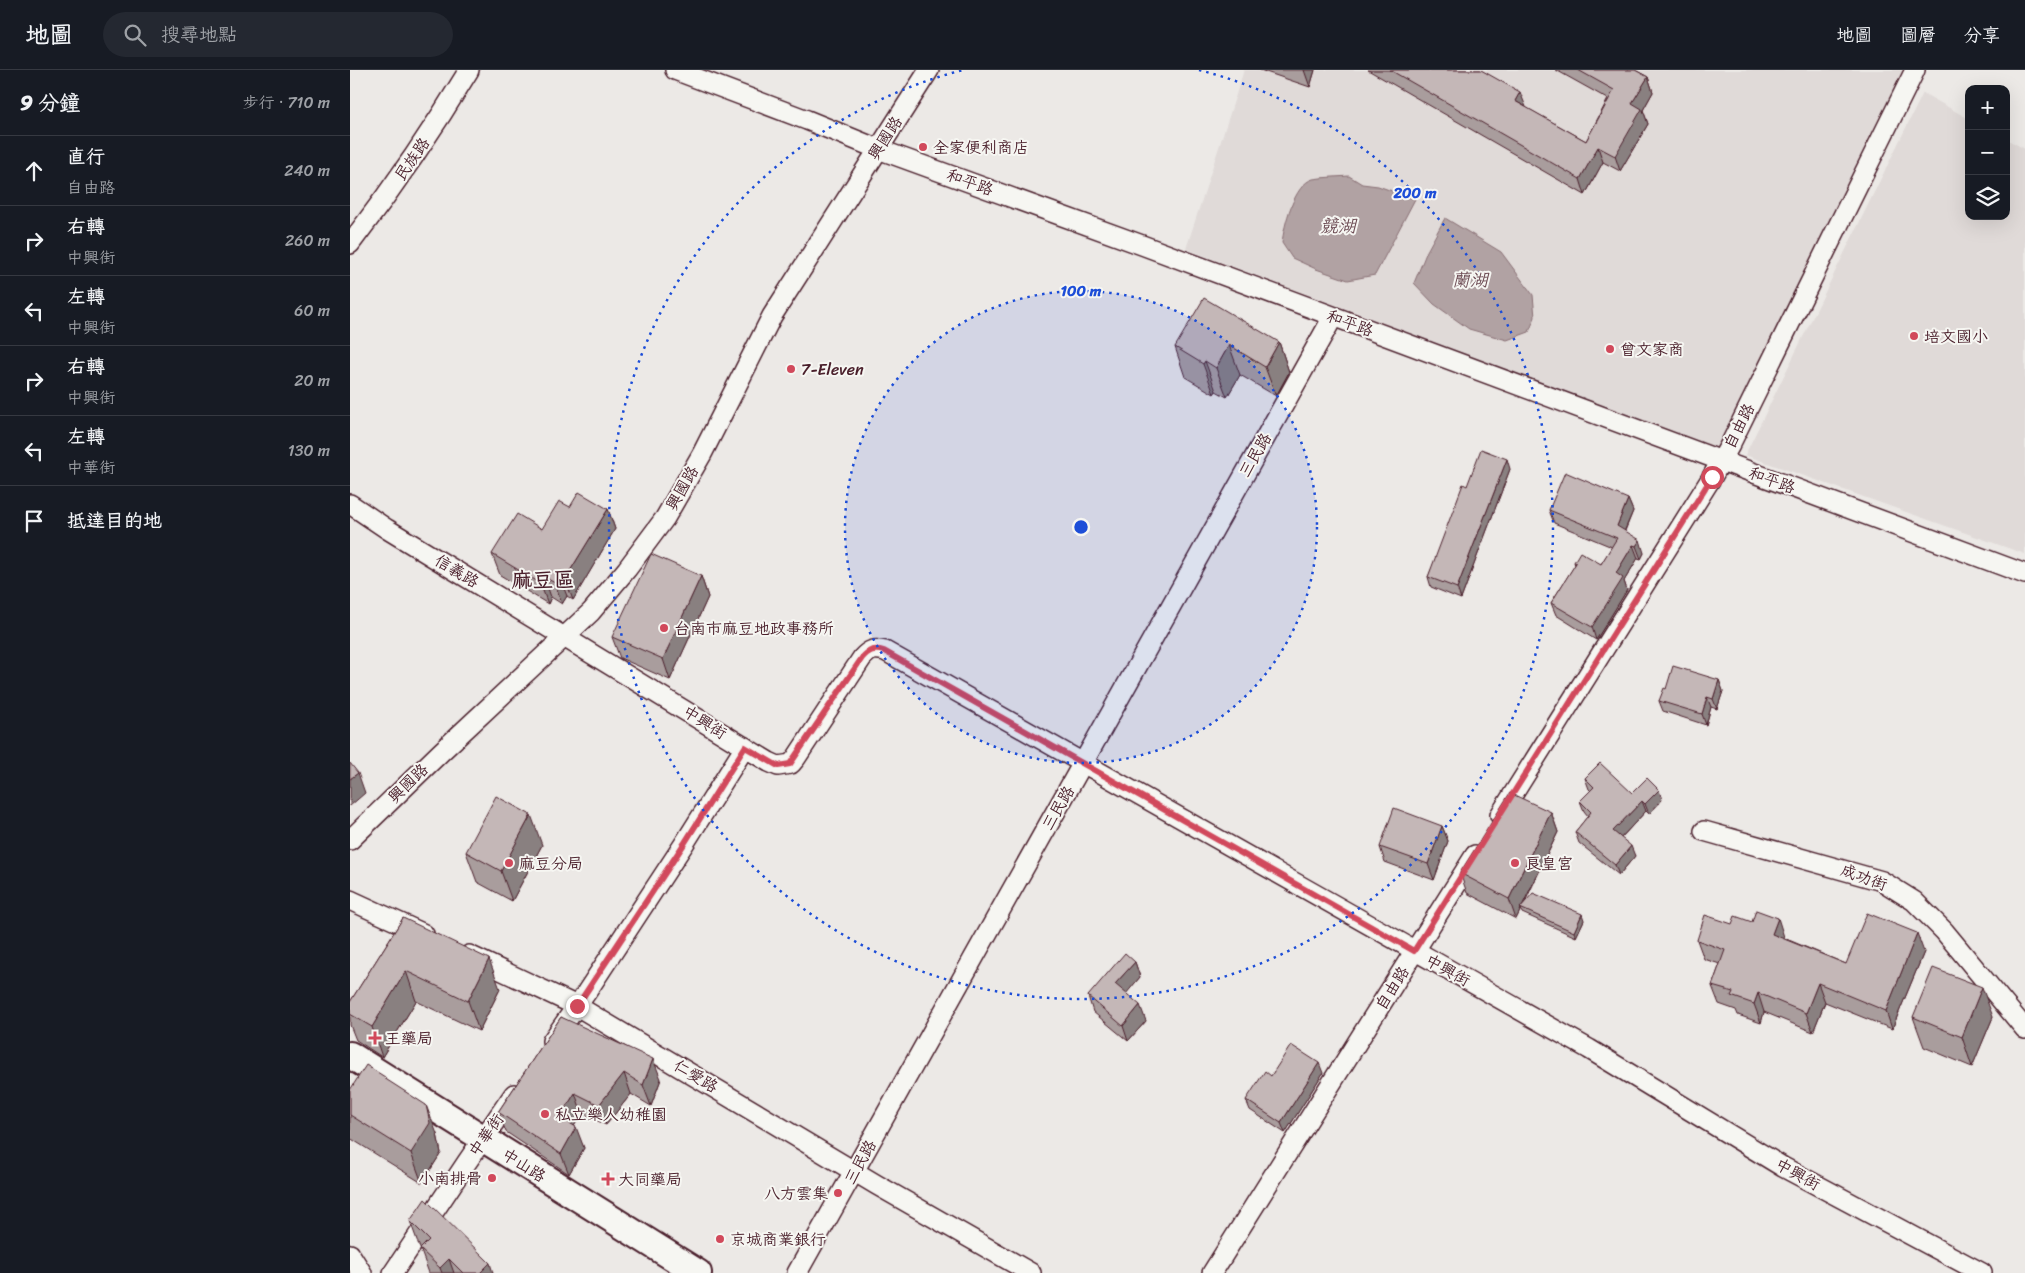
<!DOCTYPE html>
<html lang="zh-TW">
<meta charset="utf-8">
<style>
body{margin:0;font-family:Sriracha,"LXGW WenKai TC",sans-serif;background:#242831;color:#f1f3f6}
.controls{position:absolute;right:15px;top:15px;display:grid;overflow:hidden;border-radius:10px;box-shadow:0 5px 20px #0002}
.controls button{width:45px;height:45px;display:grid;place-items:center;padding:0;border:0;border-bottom:1px solid #363941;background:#171b24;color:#f1f3f6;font:25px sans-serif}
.stop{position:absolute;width:15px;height:15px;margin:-11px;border:4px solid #d1495b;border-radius:50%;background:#fff}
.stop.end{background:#d1495b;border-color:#fff;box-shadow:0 1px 5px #0008}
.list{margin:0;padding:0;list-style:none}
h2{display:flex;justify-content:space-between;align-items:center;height:65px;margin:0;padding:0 20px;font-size:21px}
h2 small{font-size:16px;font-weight:400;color:#9ea1a6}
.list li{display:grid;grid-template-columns:32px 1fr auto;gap:15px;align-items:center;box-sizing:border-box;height:70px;padding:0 20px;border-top:1px solid #363941}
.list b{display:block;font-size:19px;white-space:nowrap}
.list p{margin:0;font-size:16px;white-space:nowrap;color:#9ea1a6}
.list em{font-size:16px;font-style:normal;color:#9ea1a6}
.icon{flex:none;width:28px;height:28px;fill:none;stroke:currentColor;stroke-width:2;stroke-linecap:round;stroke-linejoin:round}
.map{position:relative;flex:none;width:1675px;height:1203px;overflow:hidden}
header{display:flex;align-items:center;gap:30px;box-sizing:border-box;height:70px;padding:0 25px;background:#171b24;border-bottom:1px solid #363941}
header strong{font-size:24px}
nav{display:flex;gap:28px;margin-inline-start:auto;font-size:18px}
.search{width:350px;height:45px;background:#242831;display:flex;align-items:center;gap:12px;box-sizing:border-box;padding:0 18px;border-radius:28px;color:#9ea1a6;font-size:19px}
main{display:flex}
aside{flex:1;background:#171b24}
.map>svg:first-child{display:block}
.built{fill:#e0dad8}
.water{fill:#b1a2a3;stroke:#886e73}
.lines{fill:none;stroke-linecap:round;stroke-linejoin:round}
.street-casing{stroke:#4a1f2b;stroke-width:22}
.secondary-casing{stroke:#4a1f2b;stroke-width:30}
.street{stroke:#f6f6f2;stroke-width:19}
.secondary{stroke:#f6f6f2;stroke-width:26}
.wall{fill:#a99d9d;stroke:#4a1f2b}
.shaded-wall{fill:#898080;stroke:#4a1f2b}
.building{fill:#c4b7b7;stroke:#4a1f2b}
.route{stroke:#d1495b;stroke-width:6}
.ring{fill:none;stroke:#1d4ed8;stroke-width:2.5;stroke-dasharray:2.5 5}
.poi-dot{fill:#d1495b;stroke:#f6f6f2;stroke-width:2}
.labels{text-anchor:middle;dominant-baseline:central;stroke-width:4;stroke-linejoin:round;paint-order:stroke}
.street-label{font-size:16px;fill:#4a1f2b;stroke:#f6f6f2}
.poi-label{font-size:16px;fill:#4a1f2b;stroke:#f6f6f2;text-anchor:start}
.water-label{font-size:18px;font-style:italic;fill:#6e4d55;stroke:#f6f6f2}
.district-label{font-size:21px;font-weight:bold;fill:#4a1f2b;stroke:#f6f6f2}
.centre{fill:#1d4ed8;stroke:#f6f6f2;stroke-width:2.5}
.ring-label{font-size:15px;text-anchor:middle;font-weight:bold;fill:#1d4ed8;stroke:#f6f6f2;stroke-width:4;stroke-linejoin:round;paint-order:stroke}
</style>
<header>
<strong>地圖</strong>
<div class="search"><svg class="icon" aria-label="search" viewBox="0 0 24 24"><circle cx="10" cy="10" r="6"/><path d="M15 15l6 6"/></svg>搜尋地點</div>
<nav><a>地圖</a><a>圖層</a><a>分享</a></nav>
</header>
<main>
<aside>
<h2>9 分鐘<small>步行 · 710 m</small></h2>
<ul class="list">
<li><svg class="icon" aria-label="ahead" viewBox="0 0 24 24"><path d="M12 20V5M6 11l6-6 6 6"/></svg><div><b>直行</b><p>自由路</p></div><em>240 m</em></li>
<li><svg class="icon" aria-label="right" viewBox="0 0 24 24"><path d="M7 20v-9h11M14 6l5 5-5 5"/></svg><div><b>右轉</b><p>中興街</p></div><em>260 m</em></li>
<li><svg class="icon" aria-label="left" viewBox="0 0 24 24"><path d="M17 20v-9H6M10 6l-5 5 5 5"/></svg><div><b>左轉</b><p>中興街</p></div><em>60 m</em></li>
<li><svg class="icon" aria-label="right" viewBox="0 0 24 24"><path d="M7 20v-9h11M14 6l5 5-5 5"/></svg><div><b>右轉</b><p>中興街</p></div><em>20 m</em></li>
<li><svg class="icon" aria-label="left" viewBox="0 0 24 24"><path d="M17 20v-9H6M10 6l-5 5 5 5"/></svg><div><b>左轉</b><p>中華街</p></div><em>130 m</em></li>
<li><svg class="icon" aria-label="arrive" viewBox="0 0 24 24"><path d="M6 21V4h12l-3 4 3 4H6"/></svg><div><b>抵達目的地</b></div></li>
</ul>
</aside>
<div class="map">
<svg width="1675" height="1203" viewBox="0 0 1675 1203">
<rect width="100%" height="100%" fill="#ece9e6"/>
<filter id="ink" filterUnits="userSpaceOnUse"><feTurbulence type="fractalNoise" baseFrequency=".02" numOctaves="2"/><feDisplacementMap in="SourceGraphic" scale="10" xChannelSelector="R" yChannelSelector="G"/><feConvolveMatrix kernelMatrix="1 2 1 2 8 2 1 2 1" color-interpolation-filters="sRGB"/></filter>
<g filter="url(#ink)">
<g class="built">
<path d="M894,0H1558L1368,379L836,179Z"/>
<path d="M1573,23L1619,49V146H1656V69L1675,79V484L1395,385Z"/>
</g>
<g class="water">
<path d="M999,106L1012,114L1028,116L1065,129L1025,205L998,210L966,199L942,188L932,173C934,156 944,114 963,109C975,107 987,107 999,106Z"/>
<path d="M1095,148L1151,182L1183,225L1185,247L1179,262L1157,270L1119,259L1084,234L1064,213L1077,181Z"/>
</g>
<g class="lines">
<defs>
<g id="street">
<path d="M325,0L457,50L528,79L792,175L1675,504"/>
<path d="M0,174C43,118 83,60 119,0"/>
<path d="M0,434L37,459L419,692L428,696L441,694L446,688L512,588C519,580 524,578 535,581L1239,979L1433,1097L1632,1203"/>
<path d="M1150,745L1362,407L1380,375L1565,0"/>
<path d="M1354,761L1532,811L1564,831L1594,861L1675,959"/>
<path d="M0,770L91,682L241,542L277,499L315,448L352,384L422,246L579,0"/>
<path d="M0,830L74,864"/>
<path d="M119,885L227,936L527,1115L681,1203"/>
<path d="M202,971L236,923L334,774L395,677"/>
<path d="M0,1184L12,1203"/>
<path d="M43,1203L117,1092L164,1024"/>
<path d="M447,1203L983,247"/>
<path d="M862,1203L1125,785"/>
</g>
<path id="secondary" d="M0,985L348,1203"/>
</defs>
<use href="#street" class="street-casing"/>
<use href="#secondary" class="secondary-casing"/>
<use href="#street" class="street"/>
<use href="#secondary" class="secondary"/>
</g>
<g class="wall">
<path d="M910,0H965L960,17Z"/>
<path d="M1018,0H1131L1175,37L1236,71L1258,29L1206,0H1285L1298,7L1303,22L1293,40L1298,54L1270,101L1253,92L1235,125Z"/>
<path d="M929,272L939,302L926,326L890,305L877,327L866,321L864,324L835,307L825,277Z"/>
<path d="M1160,399L1111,529L1081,517L1078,507L1117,416Z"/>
<path d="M1278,429L1283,441L1275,461L1294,483L1291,489L1288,488L1274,511L1277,520L1246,570L1206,545L1201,533L1225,495L1224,492L1251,494L1262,477L1204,453L1199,440Z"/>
<path d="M220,437L258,439L265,459L223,530L217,526L212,534L201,527L198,534L150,505L142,484L192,459Z"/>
<path d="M351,506L358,527L320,610L270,588L262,567Z"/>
<path d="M1369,610L1373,621L1367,639L1361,637L1356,655L1313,641L1309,631L1316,619Z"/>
<path d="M1235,708L1282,723L1312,730L1299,744L1296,741L1271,768L1285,786L1269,805L1229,773L1225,762L1238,746L1234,741L1230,731L1241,721L1239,719Z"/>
<path d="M1201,742L1208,762L1174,834L1234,850L1226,867L1172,843L1171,839L1166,849L1117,823L1110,803Z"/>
<path d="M1092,756L1098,771L1084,810L1035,792L1030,777Z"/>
<path d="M192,775L162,831L127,812L116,782Z"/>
<path d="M53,848L150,919L129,961L66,931L32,987L6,970L0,955V932Z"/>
<path d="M1434,867V868L1496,894L1574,882L1542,959L1475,932L1463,962L1414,942L1411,953L1388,945L1386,940L1369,934L1362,916L1370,894L1354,889L1347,870Z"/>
<path d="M785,892L790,907L776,923L796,951L778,971L743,942L738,926Z"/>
<path d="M211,947L311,1009L301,1036L281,1024L256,1055L232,1043L224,1056L234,1078L219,1104L156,1062L148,1042Z"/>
<path d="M1563,947H1643L1622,997L1574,977Z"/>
<path d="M973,1003L935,1063L900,1040L896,1030L921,1006Z"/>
<path d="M36,1009L87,1064L91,1083L72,1113L0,1068V1020Z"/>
<path d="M60,1151L143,1203H79Z"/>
</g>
<g class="shaded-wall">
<path d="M954,0H965L960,17Z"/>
<path d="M1298,7L1303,22L1293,40L1298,54L1270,101L1265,86L1282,33Z"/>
<path d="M1170,22L1176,37L1165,31Z"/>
<path d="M1248,77L1253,92L1235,125L1230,109Z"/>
<path d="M929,272L939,302L926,326L915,297Z"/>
<path d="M879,275L890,305L877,327L866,298Z"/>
<path d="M855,291L866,321L864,324L853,294Z"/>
<path d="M1157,389L1160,399L1111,529L1107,518Z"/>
<path d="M1278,429L1283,441L1271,469L1267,456Z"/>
<path d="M258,439L265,459L223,530L215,509Z"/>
<path d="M1290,470L1294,483L1291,489L1286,476Z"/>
<path d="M1283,475L1288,488L1274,511L1277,520L1246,570L1242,557L1266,503Z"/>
<path d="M209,506L217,526L212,534L205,513Z"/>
<path d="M351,506L358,527L320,610L313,589Z"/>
<path d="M194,507L201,527L198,534L190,513Z"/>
<path d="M1369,610L1373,621L1367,639L1363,629Z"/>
<path d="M1357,627L1361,637L1356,655L1352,644Z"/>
<path d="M8,703L15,723L0,736V709Z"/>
<path d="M1309,720L1312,730L1299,744L1295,734Z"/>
<path d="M1292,731L1296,741L1267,772L1263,761Z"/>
<path d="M1201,742L1208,762L1171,838H1170L1171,839L1166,849L1159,829Z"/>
<path d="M181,745L192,775L162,831L151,801Z"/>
<path d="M1092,756L1098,771L1084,810L1078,794Z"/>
<path d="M1281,776L1285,786L1269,805L1265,795Z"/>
<path d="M1232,844L1234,850L1226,867L1224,862Z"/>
<path d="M1428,848L1434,867L1429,882L1422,864Z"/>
<path d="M1567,863L1574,882L1542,959L1536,941Z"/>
<path d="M139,889L150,919L129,961L118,931Z"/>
<path d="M785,892L790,907L771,930L765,914Z"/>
<path d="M56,901L66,931L32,987L22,957Z"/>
<path d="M1468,913L1475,932L1463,962L1456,943Z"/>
<path d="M1632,917L1643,947L1622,997L1612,967Z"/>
<path d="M1408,923L1414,942L1411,953L1404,934Z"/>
<path d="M790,935L796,951L778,971L773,956Z"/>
<path d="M303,989L311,1009L301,1036L293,1015Z"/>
<path d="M969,993L973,1003L935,1063L931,1053Z"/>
<path d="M274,1003L281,1024L256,1055L249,1035Z"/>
<path d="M225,1023L232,1043L217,1068L210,1047Z"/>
<path d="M76,1035L87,1064L91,1083L72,1113L61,1083Z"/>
<path d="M226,1057L234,1078L219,1104L211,1084Z"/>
<path d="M99,1189L104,1203H92L90,1198Z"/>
<path d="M140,1193L143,1203H130Z"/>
</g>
<g class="building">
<path d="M1040,0H1131L1170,22L1165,31L1236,71L1264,20L1228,0H1285L1298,7L1282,33L1292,39L1265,86L1248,77L1230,109Z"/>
<path d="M854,228L929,272L915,297L879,275L866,298L855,291L853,294L825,277Z"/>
<path d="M1131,379L1157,389L1107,518L1078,507L1113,414L1117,416Z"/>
<path d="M1215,402L1278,429L1267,456L1290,470L1286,476L1283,475L1266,503L1273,508L1242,557L1201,533L1226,493L1224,492L1230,482L1251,494L1267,468L1199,440Z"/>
<path d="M229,422L258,439L215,509L209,506L205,513L194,507L190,513L142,484L167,444L192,459L209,431L220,437Z"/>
<path d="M301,484L351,506L313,589L262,567Z"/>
<path d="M1323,596L1369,610L1363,629L1357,627L1352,644L1309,631L1314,618L1316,619Z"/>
<path d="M0,693L8,703L0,709Z"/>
<path d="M1250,693L1282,723L1297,708L1309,720L1295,734L1292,731L1263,761L1281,776L1265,795L1225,762L1241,742L1230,731L1244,717L1235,708Z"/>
<path d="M1160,723L1201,742L1159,829L1110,803Z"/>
<path d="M146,726L181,745L151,801L116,782Z"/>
<path d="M1044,738L1092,756L1078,794L1030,777Z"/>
<path d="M1183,823L1232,844L1224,862L1170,838Z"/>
<path d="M1406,840L1428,848L1422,864L1496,894L1517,843L1567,863L1536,941L1468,913L1456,943L1408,923L1404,934L1381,926L1383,922L1362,916L1375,880L1347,870L1355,845L1382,854L1385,846L1402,852Z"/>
<path d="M53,848L139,889L118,931L56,901L22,957L0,944V932Z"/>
<path d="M775,883L785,892L765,914L790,935L773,956L738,926Z"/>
<path d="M1583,898L1632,917L1612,967L1563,947Z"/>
<path d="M211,947L303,989L293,1015L274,1003L249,1035L225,1023L210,1047L226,1057L211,1084L148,1042Z"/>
<path d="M941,975L969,993L931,1053L896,1030L915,1001L921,1006Z"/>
<path d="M16,995L35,1007L34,1008L76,1035L80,1053L61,1083L0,1045V1020Z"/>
<path d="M75,1129L140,1193L130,1203H113L99,1189L90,1198L70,1179L79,1170L60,1151Z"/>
</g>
</g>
<g class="lines" filter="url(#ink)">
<path class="route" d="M227,936L334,774L395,677L428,696L440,694L512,588C519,580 524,578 534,581L1064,881L1362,407"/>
</g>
<circle cx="731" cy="457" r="236" fill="#1d4ed8" fill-opacity=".12"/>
<g class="ring">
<circle cx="731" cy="457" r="236"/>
<path d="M849 0A472 472 0 1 1 613 0"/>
</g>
<g class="poi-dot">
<circle cx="573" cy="77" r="5"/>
<circle cx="1564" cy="266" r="5"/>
<circle cx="1260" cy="279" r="5"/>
<circle cx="441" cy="299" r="5"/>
<circle cx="314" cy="558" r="5"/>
<circle cx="159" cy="793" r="5"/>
<circle cx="1165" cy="793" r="5"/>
<path d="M22.5 960.5h5v5h5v5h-5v5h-5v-5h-5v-5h5z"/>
<circle cx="195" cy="1044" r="5"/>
<circle cx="142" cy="1108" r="5"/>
<path d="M255.5 1101.5h5v5h5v5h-5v5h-5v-5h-5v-5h5z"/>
<circle cx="488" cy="1123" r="5"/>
<circle cx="370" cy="1169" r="5"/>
</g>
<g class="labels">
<g class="street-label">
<text transform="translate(535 68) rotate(-57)">興國路</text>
<text transform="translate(62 89) rotate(-55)">民族路</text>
<text transform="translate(620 112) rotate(20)">和平路</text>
<text transform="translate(1000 253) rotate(20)">和平路</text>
<text transform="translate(1389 356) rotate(-63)">自由路</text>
<text transform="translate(905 385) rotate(-60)">三民路</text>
<text transform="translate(1422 410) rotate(20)">和平路</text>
<text transform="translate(332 418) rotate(-60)">興國路</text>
<text transform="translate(107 501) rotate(31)">信義路</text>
<text transform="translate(355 652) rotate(32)">中興街</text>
<text transform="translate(58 713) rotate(-44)">興國路</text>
<text transform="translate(708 738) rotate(-60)">三民路</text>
<text transform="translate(1514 807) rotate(20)">成功街</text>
<text transform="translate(1098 900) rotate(29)">中興街</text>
<text transform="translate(1042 918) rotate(-58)">自由路</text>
<text transform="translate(346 1006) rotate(31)">仁愛路</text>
<text transform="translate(136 1065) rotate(-55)">中華街</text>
<text transform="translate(510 1092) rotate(-61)">三民路</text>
<text transform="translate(174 1095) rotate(32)">中山路</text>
<text transform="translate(1448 1104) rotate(29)">中興街</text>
</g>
<g class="poi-label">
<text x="583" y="77">全家便利商店</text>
<text x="1574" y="266">培文國小</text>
<text x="1270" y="279">曾文家商</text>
<text x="451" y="299">7-Eleven</text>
<text x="324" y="558">台南市麻豆地政事務所</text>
<text x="169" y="793">麻豆分局</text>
<text x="1175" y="793">良皇宮</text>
<text x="35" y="968">王藥局</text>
<text x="205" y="1044">私立樂人幼稚園</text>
<text x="132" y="1108" text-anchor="end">小南排骨</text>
<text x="268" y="1109">大同藥局</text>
<text x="478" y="1123" text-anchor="end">八方雲集</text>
<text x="380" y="1169">京城商業銀行</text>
</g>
<g class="water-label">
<text x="988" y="156">競湖</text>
<text x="1120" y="210">蘭湖</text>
</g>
<g class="district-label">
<text x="193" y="510">麻豆區</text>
</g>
</g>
<circle cx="731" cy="457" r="8" class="centre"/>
<g class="ring-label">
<text x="1065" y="128">200 m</text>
<text x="731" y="226">100 m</text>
</g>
</svg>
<div class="controls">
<button>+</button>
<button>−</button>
<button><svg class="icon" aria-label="layers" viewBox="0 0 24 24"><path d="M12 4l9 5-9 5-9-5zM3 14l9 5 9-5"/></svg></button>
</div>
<div class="stop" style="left:1362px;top:407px"></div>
<div class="stop end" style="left:227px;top:936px"></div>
</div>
</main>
